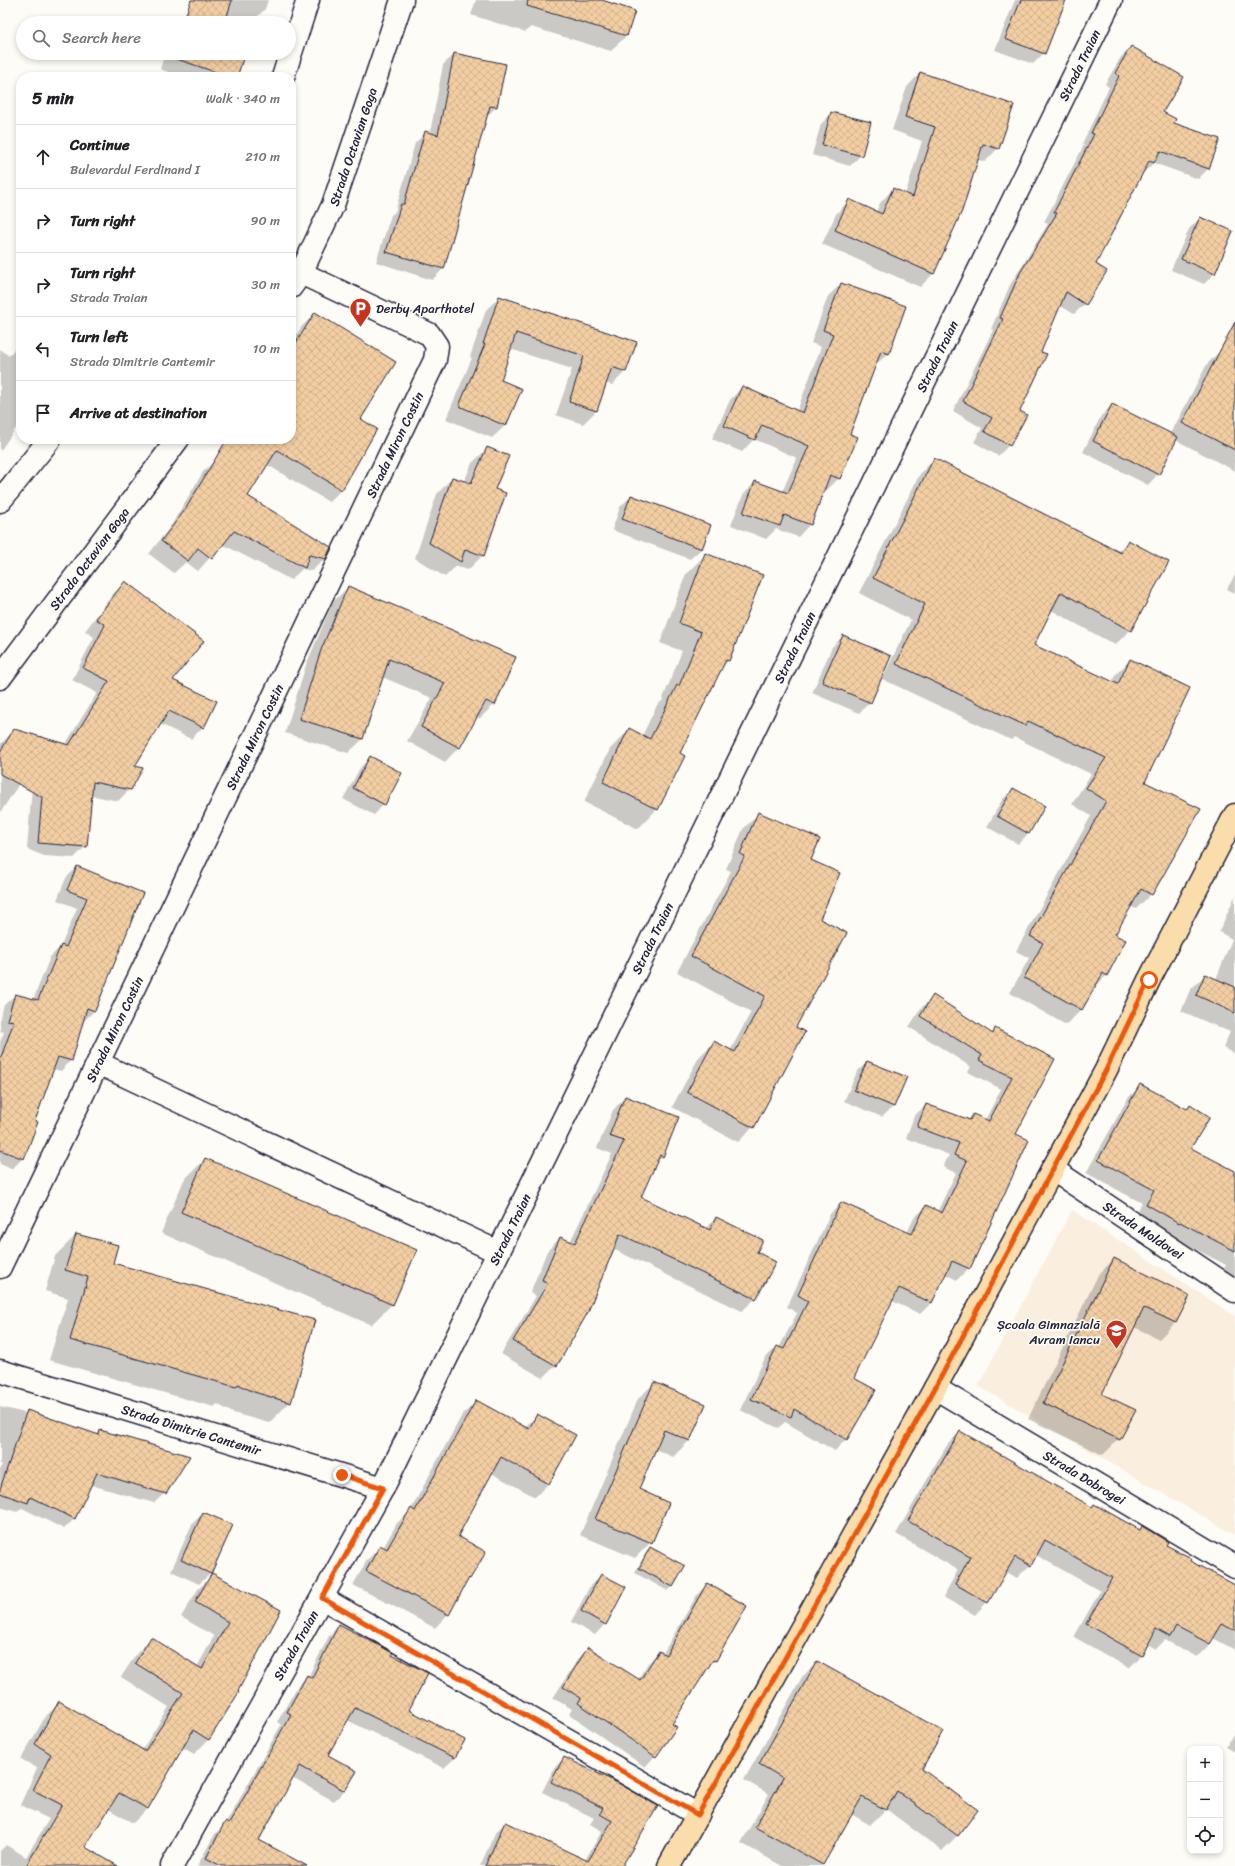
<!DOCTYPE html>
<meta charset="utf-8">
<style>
body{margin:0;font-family:Sriracha,sans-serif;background:#f6f6f6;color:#202124}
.controls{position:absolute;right:12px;bottom:12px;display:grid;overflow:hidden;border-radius:8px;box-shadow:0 2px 6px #0003}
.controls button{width:36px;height:36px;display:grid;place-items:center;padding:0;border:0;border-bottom:1px solid #e0e0e0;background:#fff;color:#202124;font:20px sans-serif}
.stop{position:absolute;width:12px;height:12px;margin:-9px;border:3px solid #ea580c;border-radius:50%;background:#fff}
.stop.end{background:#ea580c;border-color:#fff;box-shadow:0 1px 4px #0008}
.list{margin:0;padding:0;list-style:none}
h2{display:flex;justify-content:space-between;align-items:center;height:52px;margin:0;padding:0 16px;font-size:17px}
h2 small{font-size:13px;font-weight:400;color:#757577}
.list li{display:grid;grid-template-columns:26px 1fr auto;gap:12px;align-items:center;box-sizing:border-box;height:64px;padding:0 16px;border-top:1px solid #e0e0e0}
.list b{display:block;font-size:15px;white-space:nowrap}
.list p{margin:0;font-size:13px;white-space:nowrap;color:#757577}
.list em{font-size:13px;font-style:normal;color:#757577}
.icon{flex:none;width:22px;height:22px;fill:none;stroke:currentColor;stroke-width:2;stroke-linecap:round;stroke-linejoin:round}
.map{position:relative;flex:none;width:1235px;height:1866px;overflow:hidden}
.search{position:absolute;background:#fff;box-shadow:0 2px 6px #0003;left:16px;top:16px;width:280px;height:44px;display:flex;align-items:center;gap:10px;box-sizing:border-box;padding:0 14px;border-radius:22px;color:#757577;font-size:15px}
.panel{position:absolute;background:#fff;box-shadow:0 2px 6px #0003;left:16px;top:72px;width:280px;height:372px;border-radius:16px}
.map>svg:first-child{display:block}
.built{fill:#faeede}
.shadow{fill:#0003}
.building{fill:url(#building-cross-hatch);stroke:#22223b}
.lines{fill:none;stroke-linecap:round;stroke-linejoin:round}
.minor-casing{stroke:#22223b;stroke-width:25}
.major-casing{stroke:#22223b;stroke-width:25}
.minor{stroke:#fdfcf7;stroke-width:22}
.major{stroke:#fbddab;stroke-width:22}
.route{stroke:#ea580c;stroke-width:5}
.labels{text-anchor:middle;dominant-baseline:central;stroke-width:3.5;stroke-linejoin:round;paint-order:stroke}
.street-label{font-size:13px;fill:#22223b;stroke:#fdfcf7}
.poi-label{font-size:13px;fill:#22223b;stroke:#fdfcf7;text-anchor:start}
</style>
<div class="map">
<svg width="1235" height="1866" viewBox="0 0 1235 1866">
<defs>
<pattern id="building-cross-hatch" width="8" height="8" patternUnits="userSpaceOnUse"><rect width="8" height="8" fill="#f3cea3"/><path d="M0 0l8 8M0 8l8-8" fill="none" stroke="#d0b18d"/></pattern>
</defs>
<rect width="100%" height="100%" fill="#fdfcf7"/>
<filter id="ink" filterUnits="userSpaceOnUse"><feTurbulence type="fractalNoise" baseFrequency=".025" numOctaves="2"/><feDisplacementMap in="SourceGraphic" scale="8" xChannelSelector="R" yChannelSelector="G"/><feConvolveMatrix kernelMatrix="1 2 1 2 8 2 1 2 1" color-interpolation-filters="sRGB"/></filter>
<g filter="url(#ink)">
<path class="built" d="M1072,1210L1235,1316V1535L978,1386Z"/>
<g class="shadow">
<path d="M210,0H268L265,9L256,18L254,23H176L188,10Z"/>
<path d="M476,0H598L634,11L626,36L611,51L531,27L525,32L471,15Z"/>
<path d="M1015,0H1064L1044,53L1033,64L995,50Z"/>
<path d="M1132,47L1162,113L1173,123L1208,169L1198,179L1154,163L1143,173L1141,172L1094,265L1085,304L1074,314L1059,305L1040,352L1019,412L1009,445L998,456L974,442L982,428L953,411L993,330L991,329L1010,285L1048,224L1044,222L1084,145L1082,144L1109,87L1105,84L1121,57Z"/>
<path d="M165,53H244L236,77H175L176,75L160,69Z"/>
<path d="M454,54L504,65L496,107L486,117L443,269L432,280L376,262L391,215L395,212L415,143L426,132L430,133L443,65Z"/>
<path d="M920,73L998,148L985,162L977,159L933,274L920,287L822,244L836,214L849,200L876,212L880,203L893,189L905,195L922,141L892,130L907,87Z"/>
<path d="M832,113L861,155L850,166L812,155L821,124Z"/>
<path d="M1200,218L1215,273L1204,284L1171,270L1189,229Z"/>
<path d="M841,284L888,354L874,366L849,434L839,478L826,491L824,490L810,524L798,537L776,529L766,539L731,525L743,495L755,482L782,492L797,458L754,439L742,452L712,439L730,400L742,387L797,411L821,347L811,343L828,296Z"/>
<path d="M499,297L636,343L625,372L612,385L605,383L596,411L583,424L556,415L572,369L510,349L500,380L506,425L492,438L446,419L472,358L470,357L486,310Z"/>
<path d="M315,314L359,419L342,489L329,502L266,464L246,496L325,558L312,571L302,569L291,580L222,544L198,571L186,562L174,573L149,554L172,524L203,472L216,459L229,439H291V344L302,326Z"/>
<path d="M21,340V421L0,451V349L9,356Z"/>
<path d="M1221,350L1235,358V471L1176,440L1158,474L1148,485L1083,452L1101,416L1112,405L1170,435L1207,364Z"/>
<path d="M488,448L493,490L483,555L468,570L456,566L445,577L415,558L437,494L452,478L464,482L472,463Z"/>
<path d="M934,459L1117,552L1128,541L1130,630L1115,645L1051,610L1033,645L1112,682L1115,675L1130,660L1143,783L1151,894L1136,909L1130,906L1114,935L1107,975L1093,989L1081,1010L1066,1025L1010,993L1029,958L1016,951L1091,816L1072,804L1091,774L1014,737L1011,740L880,678L870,702L859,713L812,693L832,647L843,636L882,679L911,620L859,593L920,474Z"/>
<path d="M631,496L709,525L701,549L690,559L612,530L620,507Z"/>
<path d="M706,554L761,576L728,661L721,668L678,754L657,809L638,829L584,802L610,749L629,730L642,736L657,705L662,701L682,651L660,643L686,574Z"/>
<path d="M1235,575V594L1227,589Z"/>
<path d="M125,582L172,680L203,727L191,739L160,724L134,766L130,789L118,801L90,795L86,846L74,858L44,856L27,849L34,761L0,813V745L14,730L65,745L97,693L72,680L94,637L85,631L113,594Z"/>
<path d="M348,587L495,704L480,718L476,717L459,747L445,762L407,741L432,698L382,677L363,739L348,753L285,733L306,665L333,602Z"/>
<path d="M370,757L384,804L374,815L343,799L360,768Z"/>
<path d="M1013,789L1028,834L1018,844L987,827L1002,800Z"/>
<path d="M758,814L809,860L819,919L795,1028L753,1127L738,1142L672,1107L699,1057L714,1042L730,1051L751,1012L677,972L731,871L726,869L743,829Z"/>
<path d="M77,867L142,894L94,1011L83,1022L71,1060L61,1071L53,1069L34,1122L23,1158L12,1169L0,1164V1042L4,1032L0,1031V1020L4,1005L15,995L33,1000L50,957L61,946L77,908L57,900L66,878Z"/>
<path d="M1235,896V1054L1223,1048L1230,1032L1181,1011L1190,990L1205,975L1216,979L1232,939L1219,932Z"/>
<path d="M933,997L991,1034L996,1029L1053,1059L1015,1134L969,1268L957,1280L945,1274L932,1302L920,1314L892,1301L853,1379L846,1439L835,1451L785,1422L778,1428L740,1410L765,1358L777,1347L779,1348L797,1313L787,1307L830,1214L841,1203L907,1233L914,1218L926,1207L937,1212L956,1173L943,1167L949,1155L906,1138L914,1116L926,1105L968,1120L973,1115L985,1120L1001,1089L968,1072L971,1067L909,1027L921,1008Z"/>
<path d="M867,1062L905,1078L893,1107L882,1117L844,1101L857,1072Z"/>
<path d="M1141,1085L1186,1109L1190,1106V1149L1235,1172V1280L1222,1273L1226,1265L1134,1217L1142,1203L1086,1173L1128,1098Z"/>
<path d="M625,1097L663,1156L656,1163L639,1198L705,1229L716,1218L756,1252L775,1263L755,1299L742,1311L613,1249L586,1313L556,1365L543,1378L501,1354L536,1296L530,1293L547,1251L560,1238L570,1242L612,1154L597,1148L613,1110Z"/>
<path d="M205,1159L392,1304L371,1325L161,1233L184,1180Z"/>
<path d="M76,1235L112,1263L290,1402L269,1423L233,1413L217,1404L214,1407L49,1360L68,1298L45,1291L55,1256Z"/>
<path d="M1114,1259L1175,1323L1159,1339L1134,1327L1101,1395L1119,1439L1103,1455L1028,1419L1098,1275Z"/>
<path d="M654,1383L704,1404L689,1441L673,1457L655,1449L637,1490L651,1542L635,1558L580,1535L638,1399Z"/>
<path d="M476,1402L524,1428L537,1415L549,1483L535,1497L491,1473L456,1536L470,1578L466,1582L448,1614L435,1628L353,1585L367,1560L380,1547L383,1548L397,1523L410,1511L462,1415Z"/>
<path d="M0,1407L25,1413L27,1411L96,1435L100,1431L165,1493L154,1503L91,1485L74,1519L64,1529L22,1508L17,1512L0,1507V1470L2,1464H0Z"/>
<path d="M960,1432L1092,1508L1139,1531L1142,1527L1165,1546L1188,1561L1235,1586V1650L1213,1638L1210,1644L1197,1657L1165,1640L1156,1649L1147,1644L1141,1656L1129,1668L1074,1637L1100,1591L1036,1555L1030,1565L1017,1578L1005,1571L987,1602L975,1615L943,1597L958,1570L896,1534L947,1445Z"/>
<path d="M203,1513L231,1526L210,1574L199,1584L171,1571L192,1524Z"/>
<path d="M651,1549L673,1586L668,1591L635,1573L645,1554Z"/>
<path d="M213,1575L280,1611L236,1691L238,1692L208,1740L194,1754L182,1747L147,1809L133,1823L108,1809L83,1847L103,1866H0V1851L6,1845L26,1857L49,1819L20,1805L37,1768L21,1759L45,1717L59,1703L142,1750L169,1707L121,1677L137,1653L151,1638L197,1667L214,1636L181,1617L198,1589Z"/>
<path d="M601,1575L605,1624L595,1635L571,1622L590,1586Z"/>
<path d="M707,1584L715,1660L706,1669L671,1724L675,1727L655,1756L645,1767L569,1714L572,1709L553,1698L578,1659L588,1649L638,1679L648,1663L659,1652L662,1655L697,1595Z"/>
<path d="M339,1625L408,1710L464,1740L455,1758L444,1768L347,1720L327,1755L345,1790L334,1801L292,1778L257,1840L269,1866H197L215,1834L226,1823L281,1725L277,1722L297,1687L307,1676L308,1677L329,1636Z"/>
<path d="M817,1662L921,1769L958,1835L942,1851L886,1809L870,1825L851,1814L821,1866H782L741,1843L769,1794L744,1780L802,1677Z"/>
<path d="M1235,1731V1751L1226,1746Z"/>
<path d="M564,1758L618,1784L620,1866H480L495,1833L505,1823L585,1860L602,1831L590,1824L594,1818L542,1792L554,1768Z"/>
</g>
<g class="building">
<path d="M191,0H232L225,23H183Z"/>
<path d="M528,0H602L635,11L627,36L527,6Z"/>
<path d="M1021,0H1066L1045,54L1005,39Z"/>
<path d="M1131,46L1184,77L1163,112L1176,119L1174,123L1220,139L1209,169L1160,151L1154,163L1149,161L1096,264L1107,271L1086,305L1066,292L1041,352L1047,354L1020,411L1027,415L1010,446L984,431L992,418L963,401L1003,319L1000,318L1020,273L1057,213L1054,212L1094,134L1091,133L1119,76L1115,73Z"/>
<path d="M173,53H245L237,77H230L171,57Z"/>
<path d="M454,53L506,64L497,107L490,106L444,269L386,252L401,204H404L425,131L438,135Z"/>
<path d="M920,72L1014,105L999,149L983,144L962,211L934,274L835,230L849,199L882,214L893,188L913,197L935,127L905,117Z"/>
<path d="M831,112L871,122L862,156L822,145Z"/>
<path d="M1200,217L1233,231L1215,274L1181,259Z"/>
<path d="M841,283L906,306L889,354L881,351L850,434L858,437L840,479L830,475L811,525L784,515L780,526L743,513L755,481L788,493L809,446L762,425L755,440L724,426L742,386L803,413L833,334L823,330Z"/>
<path d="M499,296L637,342L626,372L612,367L597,411L569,402L584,356L516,333L501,380L522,389L506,426L459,406L485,344H483Z"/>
<path d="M315,312L396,362L361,419L377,429L342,490L277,450L248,496L331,547L326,559L309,555L305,568L234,531L212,559L198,548L188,561L161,541L185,510L227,439H291V351Z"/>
<path d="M1235,322V450L1182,423Z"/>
<path d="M1112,404L1178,437L1159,475L1093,441Z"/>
<path d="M487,447L509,456L495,489L506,493L484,556L465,549L461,562L429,543L452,477L471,483Z"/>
<path d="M934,458L1121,553L1128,540L1169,562L1131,631L1061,592L1034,645L1118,684L1130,659L1190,688L1145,782L1201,809L1152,895L1141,889L1115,935L1126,940L1107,976L1103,973L1082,1010L1024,978L1043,943L1030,936L1106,801L1086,788L1106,758L1028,721L1026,726L896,664L925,604L873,578Z"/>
<path d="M631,495L711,525L702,549L622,519Z"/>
<path d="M705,553L763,575L729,661L726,660L680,753L685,756L658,810L603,782L629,728L650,739L677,685L679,686L701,632L679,623Z"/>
<path d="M125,581L204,641L173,680L217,701L204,728L169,711L135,766L143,768L131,790L93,782L87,847L38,843L42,797L0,774V752L14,729L69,745L109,681L83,668L105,625L96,619Z"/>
<path d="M348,586L516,657L495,705L486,701L460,748L421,727L445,683L389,659L363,739L299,719L321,650Z"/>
<path d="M843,635L891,656L871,703L822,682Z"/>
<path d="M370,756L402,773L385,805L353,788Z"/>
<path d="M1013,788L1045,806L1029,834L997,816Z"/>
<path d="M758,812L820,839L811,860L840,873L820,919L847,933L796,1027L805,1032L754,1128L687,1092L714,1041L735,1052L765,996L691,956L745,856L740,854Z"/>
<path d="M77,866L143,893L95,1011L87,1008L72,1061L58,1057L35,1121L38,1122L24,1159L0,1150V1060L14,1021L7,1020L15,994L38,1000L61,945L66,947L87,898L67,890Z"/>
<path d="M1205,974L1235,987V1013L1196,995Z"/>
<path d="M933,995L993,1034L995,1028L1055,1059L1016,1134L1029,1140L970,1269L952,1261L932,1303L899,1288L854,1378L876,1390L847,1440L794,1409L791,1417L751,1399L777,1346L784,1349L808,1301L798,1295L841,1202L912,1234L926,1205L942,1213L967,1161L954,1155L959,1143L917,1127L926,1104L970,1120L973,1114L989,1121L1012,1077L979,1060L982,1055L920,1016Z"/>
<path d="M867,1061L907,1077L894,1107L854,1090Z"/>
<path d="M1140,1084L1187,1109L1190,1104L1210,1117L1191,1148L1235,1171V1251L1180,1222L1179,1223L1146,1204L1154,1190L1098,1160Z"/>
<path d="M625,1096L679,1117L663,1157L660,1155L641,1197L710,1230L716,1217L763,1240L757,1252L776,1262L756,1299L620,1234L587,1314L557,1366L513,1341L548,1283L542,1280L560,1237L575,1243L624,1141L609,1136Z"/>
<path d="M205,1158L417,1250L393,1305L181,1212Z"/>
<path d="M76,1234L118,1245L113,1263L315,1320L291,1403L254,1392L238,1384L236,1387L70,1340L88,1277L65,1270Z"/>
<path d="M1114,1258L1190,1296L1176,1323L1144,1308L1102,1394L1136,1410L1120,1440L1043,1403Z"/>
<path d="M654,1382L706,1404L690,1441L664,1430L639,1489L669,1503L652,1543L595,1519Z"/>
<path d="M476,1400L529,1429L537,1414L576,1435L549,1484L501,1457L458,1536L486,1552L470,1579L469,1578L449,1615L366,1571L380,1545L387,1549L411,1508L415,1511Z"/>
<path d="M27,1410L99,1435L100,1430L190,1456L166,1494L97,1473L75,1519L30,1497L28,1503L0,1493V1489Z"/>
<path d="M960,1431L1092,1507L1094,1504L1140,1530L1142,1526L1168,1542L1166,1545L1191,1558L1190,1561L1235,1585V1631L1222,1624L1210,1644L1176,1626L1170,1637L1156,1629L1142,1656L1086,1624L1112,1578L1045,1540L1031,1566L1015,1557L988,1603L955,1584L970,1557L908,1521Z"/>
<path d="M203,1512L233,1525L211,1574L181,1560Z"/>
<path d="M650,1547L685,1566L673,1587L639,1568Z"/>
<path d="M212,1573L281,1610L238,1691L239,1692L209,1740L193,1730L148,1809L119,1793L85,1847L118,1866H26L62,1805L33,1790L51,1754L35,1744L59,1701L145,1751L183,1693L135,1663L151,1637L202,1669L228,1622L195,1602Z"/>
<path d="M601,1574L626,1587L606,1625L581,1611Z"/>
<path d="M707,1583L747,1606L716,1661L713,1660L672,1724L677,1727L656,1757L578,1703L581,1698L563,1687L588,1647L640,1680L659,1651L666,1655Z"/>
<path d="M339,1624L393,1653L392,1655L428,1673L409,1710L465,1740L455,1758L355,1708L328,1755L357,1771L345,1791L300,1766L259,1840L307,1866H221L206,1858L225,1822L229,1824L291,1714L287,1712L307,1675L312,1678Z"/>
<path d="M817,1661L943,1731L922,1769L978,1810L958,1836L897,1791L886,1810L862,1797L823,1865L755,1827L783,1778L759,1764Z"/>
<path d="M564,1757L618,1783L658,1806L622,1866H485L505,1822L588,1861L612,1821L600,1814L603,1808L551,1782Z"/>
</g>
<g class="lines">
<defs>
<g id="minor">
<path d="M283,77L308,0"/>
<path id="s1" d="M291,287L301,273L333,205L402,0"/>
<path d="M0,501L50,439"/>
<path id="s2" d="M0,678L178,439"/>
<path d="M98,1063L498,1252"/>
<path id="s3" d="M1052,1169L1235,1291"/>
<path id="s4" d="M0,1267L435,360L437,346L429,334L301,273"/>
<path id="s5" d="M0,1371L383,1488"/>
<path id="s6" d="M935,1388L1235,1567"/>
<path d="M322,1598L698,1815"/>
<path id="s7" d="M172,1866L383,1488L1111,0"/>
</g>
<path id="major" d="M669,1866L935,1388L1106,1070L1149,980L1235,815"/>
</defs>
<use href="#minor" class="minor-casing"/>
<use href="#major" class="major-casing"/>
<use href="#minor" class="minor"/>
<use href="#major" class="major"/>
</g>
</g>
<g class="lines" filter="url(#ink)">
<path class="route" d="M342,1475L383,1488L322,1598L698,1815L935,1388L1106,1070L1149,980"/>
</g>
<defs>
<symbol id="parking-pin" viewBox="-11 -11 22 30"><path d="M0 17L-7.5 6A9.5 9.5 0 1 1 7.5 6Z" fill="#c8321e" stroke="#fdfcf7"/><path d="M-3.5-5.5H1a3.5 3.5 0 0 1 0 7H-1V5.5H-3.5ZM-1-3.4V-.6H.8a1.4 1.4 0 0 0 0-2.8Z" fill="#fff"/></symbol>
<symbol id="school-pin" viewBox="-11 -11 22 30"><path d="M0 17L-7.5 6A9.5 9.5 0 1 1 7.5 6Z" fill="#c8321e" stroke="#fdfcf7"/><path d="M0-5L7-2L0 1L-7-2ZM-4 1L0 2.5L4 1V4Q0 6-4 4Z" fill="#fff"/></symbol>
</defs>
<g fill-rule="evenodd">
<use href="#parking-pin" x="348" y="296" width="25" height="34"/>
<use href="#school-pin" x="1104" y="1318" width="25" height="34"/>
</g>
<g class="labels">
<g class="street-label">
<text stroke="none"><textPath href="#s7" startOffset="2017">Strada Traian</textPath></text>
<text stroke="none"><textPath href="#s1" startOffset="154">Strada Octavian Goga</textPath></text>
<text stroke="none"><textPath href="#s7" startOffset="1693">Strada Traian</textPath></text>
<text stroke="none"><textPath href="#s4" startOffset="912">Strada Miron Costin</textPath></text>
<text stroke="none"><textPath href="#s2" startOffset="149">Strada Octavian Goga</textPath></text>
<text stroke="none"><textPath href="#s7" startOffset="1369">Strada Traian</textPath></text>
<text stroke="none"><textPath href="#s4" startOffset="588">Strada Miron Costin</textPath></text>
<text stroke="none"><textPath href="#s7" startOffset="1045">Strada Traian</textPath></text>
<text stroke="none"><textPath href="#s4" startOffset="264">Strada Miron Costin</textPath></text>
<text stroke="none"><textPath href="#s7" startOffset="721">Strada Traian</textPath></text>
<text stroke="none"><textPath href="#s3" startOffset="110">Strada Moldovei</textPath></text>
<text stroke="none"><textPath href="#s5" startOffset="200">Strada Dimitrie Cantemir</textPath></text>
<text stroke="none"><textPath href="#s6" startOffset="174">Strada Dobrogei</textPath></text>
<text stroke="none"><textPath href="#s7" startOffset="253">Strada Traian</textPath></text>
</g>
<g class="poi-label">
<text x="376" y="308">Derby Aparthotel</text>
<text x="1100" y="1324" text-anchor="end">Școala Gimnazială<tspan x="1100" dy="15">Avram Iancu</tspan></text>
</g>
</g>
</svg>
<div class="controls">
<button>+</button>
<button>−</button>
<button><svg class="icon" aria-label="locate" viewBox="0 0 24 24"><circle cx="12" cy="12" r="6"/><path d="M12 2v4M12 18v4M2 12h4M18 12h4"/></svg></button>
</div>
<div class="stop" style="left:1149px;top:980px"></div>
<div class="stop end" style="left:342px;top:1475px"></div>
<div class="search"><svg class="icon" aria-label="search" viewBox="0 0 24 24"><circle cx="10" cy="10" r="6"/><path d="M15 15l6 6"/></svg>Search here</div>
<section class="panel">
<h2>5 min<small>Walk · 340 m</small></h2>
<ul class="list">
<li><svg class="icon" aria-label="ahead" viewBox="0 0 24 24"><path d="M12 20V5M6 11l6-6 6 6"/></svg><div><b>Continue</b><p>Bulevardul Ferdinand I</p></div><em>210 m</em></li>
<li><svg class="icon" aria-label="right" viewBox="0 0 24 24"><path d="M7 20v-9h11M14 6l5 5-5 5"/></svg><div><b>Turn right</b></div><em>90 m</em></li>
<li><svg class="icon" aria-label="right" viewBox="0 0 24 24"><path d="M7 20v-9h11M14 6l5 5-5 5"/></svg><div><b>Turn right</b><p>Strada Traian</p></div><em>30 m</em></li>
<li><svg class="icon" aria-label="left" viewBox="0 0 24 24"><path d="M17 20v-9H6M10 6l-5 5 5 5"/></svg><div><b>Turn left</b><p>Strada Dimitrie Cantemir</p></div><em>10 m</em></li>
<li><svg class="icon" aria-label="arrive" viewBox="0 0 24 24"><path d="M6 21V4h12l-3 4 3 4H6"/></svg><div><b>Arrive at destination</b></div></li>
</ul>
</section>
</div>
